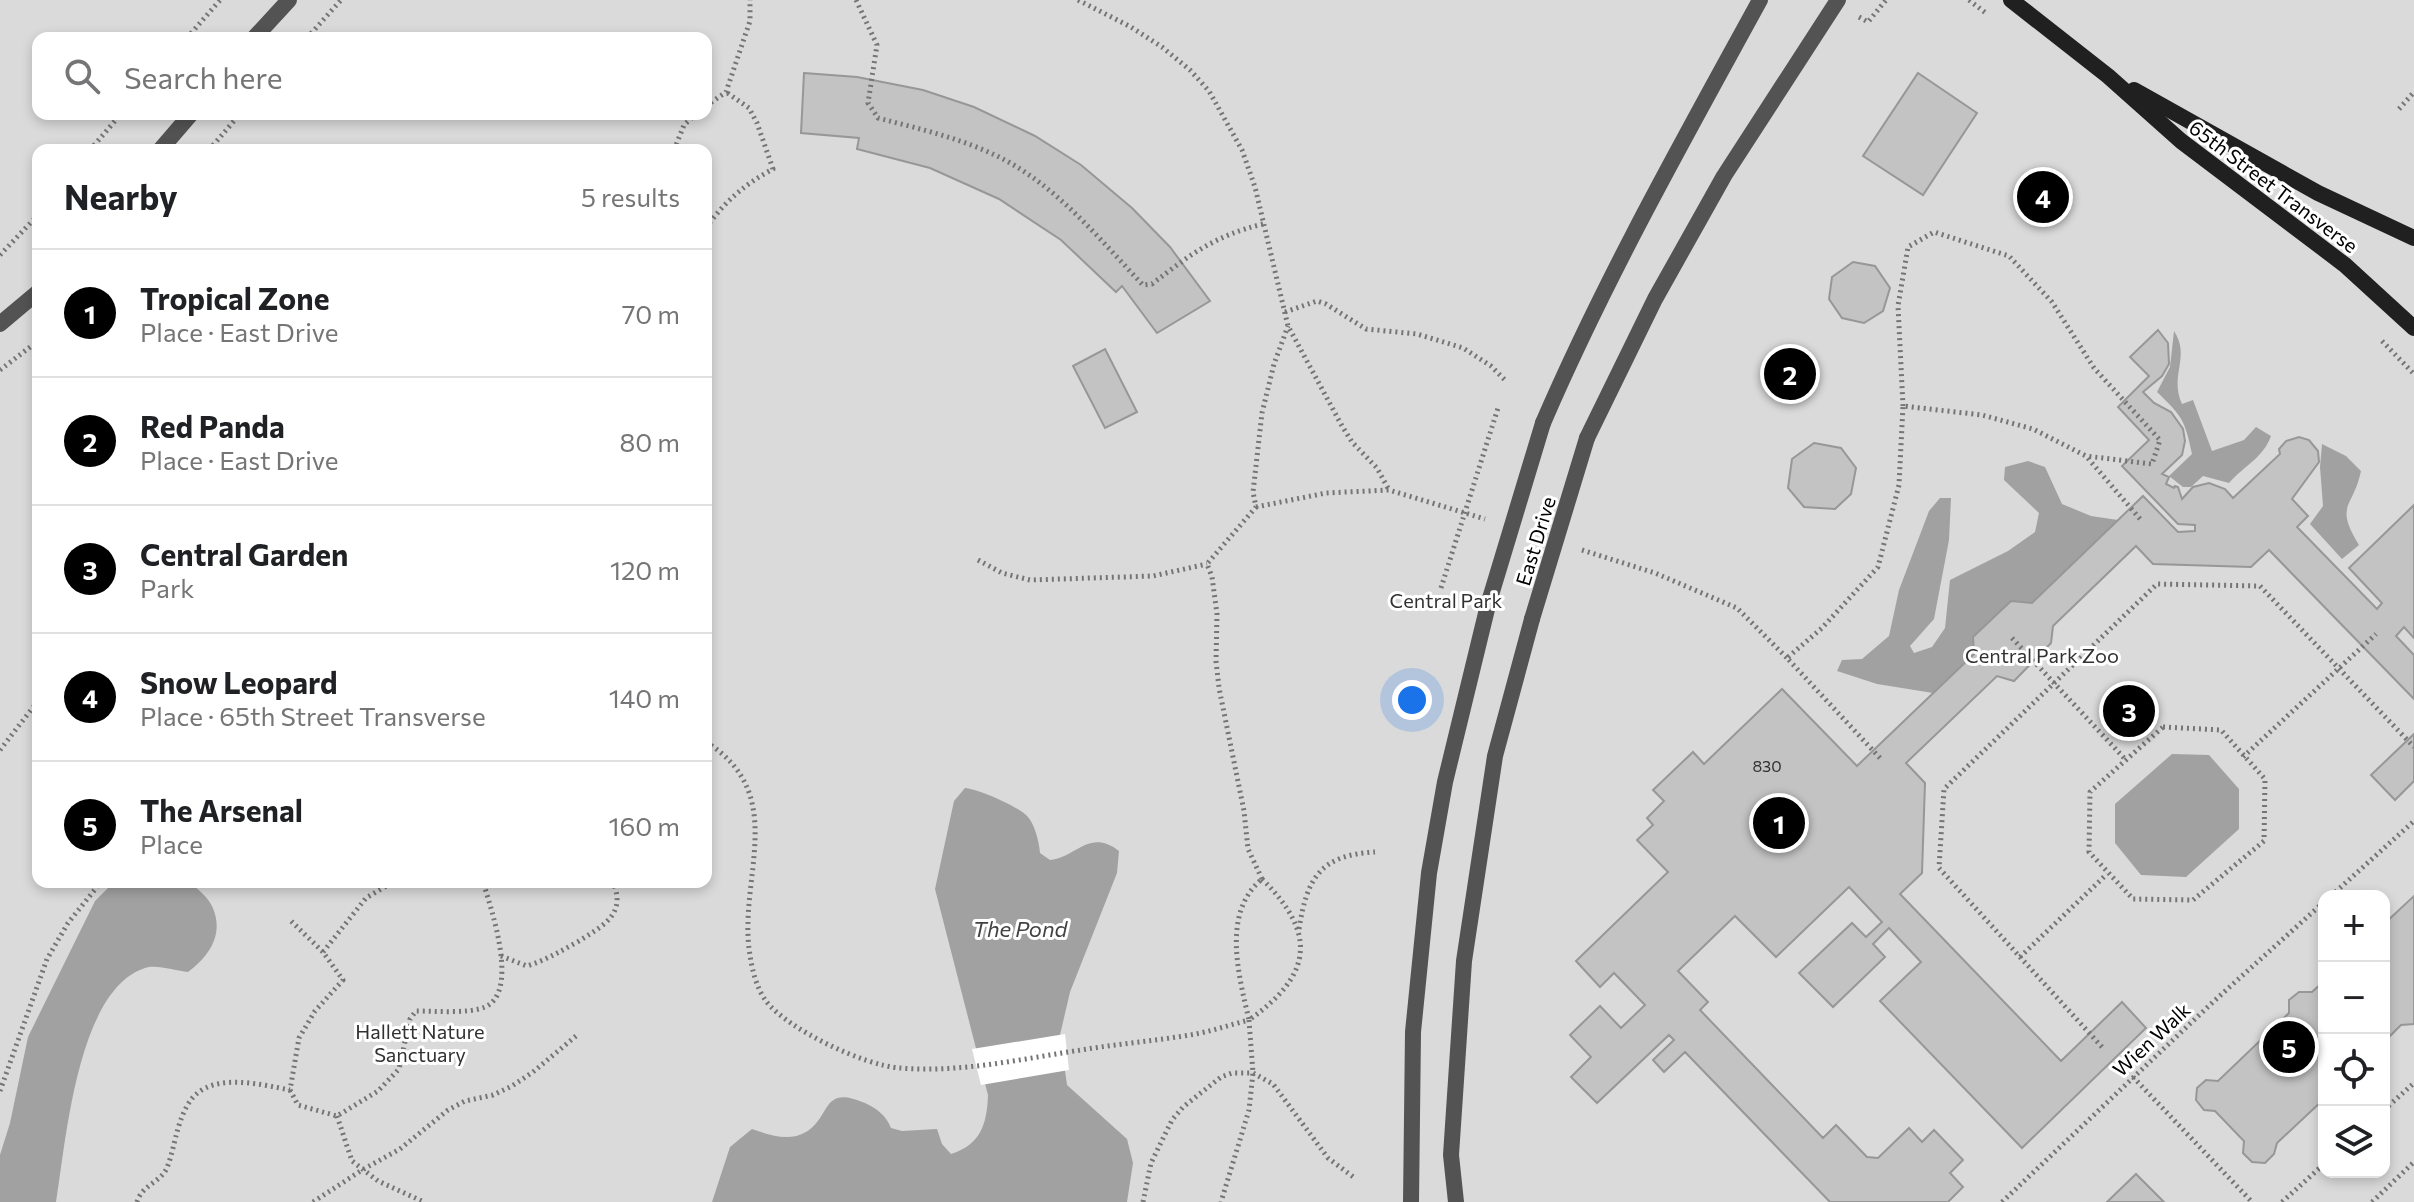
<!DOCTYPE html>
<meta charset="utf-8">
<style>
body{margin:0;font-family:Commissioner,sans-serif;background:#f2f2f2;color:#202124}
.controls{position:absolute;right:24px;bottom:24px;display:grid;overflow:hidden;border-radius:16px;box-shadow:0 4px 12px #0003}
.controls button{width:72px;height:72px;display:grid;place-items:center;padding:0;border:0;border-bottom:2px solid #e0e0e0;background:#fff;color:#202124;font:40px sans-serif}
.you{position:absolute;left:1412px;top:700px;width:28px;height:28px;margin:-20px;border:6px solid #fff;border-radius:50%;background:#1a73e8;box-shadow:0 0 0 12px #1a73e833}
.badge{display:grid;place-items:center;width:52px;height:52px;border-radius:50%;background:#000;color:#fff;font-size:26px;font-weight:700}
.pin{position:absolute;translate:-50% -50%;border:4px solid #fff;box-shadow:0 2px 8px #0006}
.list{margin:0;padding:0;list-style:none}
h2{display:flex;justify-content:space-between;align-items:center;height:104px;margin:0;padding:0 32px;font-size:34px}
h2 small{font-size:26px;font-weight:400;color:#757577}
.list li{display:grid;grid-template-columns:52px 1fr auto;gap:24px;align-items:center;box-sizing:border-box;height:128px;padding:0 32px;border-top:2px solid #e0e0e0}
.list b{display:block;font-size:30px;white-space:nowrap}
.list p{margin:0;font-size:26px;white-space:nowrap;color:#757577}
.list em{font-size:26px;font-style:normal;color:#757577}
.icon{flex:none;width:44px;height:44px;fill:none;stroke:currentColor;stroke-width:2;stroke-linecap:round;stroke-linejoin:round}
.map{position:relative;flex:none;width:2414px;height:1202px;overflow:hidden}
.search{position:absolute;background:#fff;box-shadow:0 4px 12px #0003;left:32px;top:32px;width:680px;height:88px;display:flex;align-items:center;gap:20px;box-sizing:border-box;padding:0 28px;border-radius:16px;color:#757577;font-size:30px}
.panel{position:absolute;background:#fff;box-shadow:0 4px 12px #0003;left:32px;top:144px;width:680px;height:744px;border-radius:16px}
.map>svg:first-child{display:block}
.green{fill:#dadada;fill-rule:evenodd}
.water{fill:#a1a1a1}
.pier{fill:#fff}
.building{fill:#c3c3c3;stroke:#979797;stroke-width:2}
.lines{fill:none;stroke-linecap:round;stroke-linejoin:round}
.path{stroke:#757575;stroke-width:5;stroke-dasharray:2 4;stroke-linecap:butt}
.street{stroke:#535353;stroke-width:16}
.secondary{stroke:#202020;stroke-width:16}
.path-bridge{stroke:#757575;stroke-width:5;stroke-dasharray:2 4;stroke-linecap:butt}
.street-bridge{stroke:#535353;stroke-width:16}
.labels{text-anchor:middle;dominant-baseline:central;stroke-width:6;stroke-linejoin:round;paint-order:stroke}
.number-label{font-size:16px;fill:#313131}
.street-label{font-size:20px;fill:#000;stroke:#fff}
.park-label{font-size:20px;fill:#313131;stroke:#fff}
.water-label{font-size:22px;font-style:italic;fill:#424242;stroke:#fff}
</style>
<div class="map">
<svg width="2414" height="1202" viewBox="0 0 2414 1202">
<rect width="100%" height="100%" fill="#fff"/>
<path class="green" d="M0,0H2414V1202H0ZM38,38H706V114H38ZM38,150H706V882H38ZM2324,896H2384V1172H2324Z"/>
<g class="water">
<path d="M2174,331C2191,357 2169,375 2182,404L2193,400L2212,451L2244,440L2256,427L2271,436C2263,458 2245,465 2229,483L2203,476L2191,487H2183L2169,476L2192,454C2185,420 2182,416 2157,392L2170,367Z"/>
<path d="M2322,444L2346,456L2361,471C2353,509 2334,504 2359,545L2342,559L2310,524L2323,506L2320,467Z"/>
<path d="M2028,461L2045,467L2062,504L2091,516L2118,520L2032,603L2011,601L1973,637L1974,654L1933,693L1877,684L1837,671L1842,660L1862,659L1889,636L1899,590L1929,511L1940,498H1951L1949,540L1934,619L1910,646L1914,653L1932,647L1945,628L1950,580L2008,551L2035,532L2039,513L2004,480L2005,467Z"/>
<path d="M2172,754L2209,755L2239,789V829L2186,877L2141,875L2115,843V804Z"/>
<path d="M965,788C978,789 1018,806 1028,817C1035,825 1039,842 1040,853L1050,860C1076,858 1089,828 1119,851L1117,873L1070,992L1060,1035L1067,1085L1127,1139L1133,1163L1127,1202H712L730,1147L752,1129C769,1135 789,1142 806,1132C832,1116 821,1084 865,1103C877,1109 886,1115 891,1128L902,1131L937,1129L942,1144L951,1154C980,1145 987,1125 988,1095L935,889L954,801Z"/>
<path d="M114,882H190C197,889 208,897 212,906C225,934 209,956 188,972C176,971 156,964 145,968C77,990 66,1142 56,1202H0V1155L10,1123L28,1037L95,901Z"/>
</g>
<path class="pier" d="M1065,1034L1069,1070L981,1085L972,1049Z"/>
<g class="building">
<path d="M804,73L857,77L923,90L974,107L1035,136L1081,165L1132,208L1170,247L1210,301L1157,333L1122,286L1116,292L1061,240L999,199L930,168L857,149L859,138L801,133Z"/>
<path d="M1918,73L1977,113L1923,195L1863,156Z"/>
<path d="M1853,262L1875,266L1890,288L1883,311L1864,323L1842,318L1829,299L1832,277Z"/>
<path d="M2158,330L2168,343L2169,364L2162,376L2143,392L2154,403L2171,412L2183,429L2185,441L2182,455L2162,474L2169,477L2166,484L2174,488L2175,486L2178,487L2182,499L2193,487L2209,483L2225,489L2233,498L2280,454L2279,449L2286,441L2299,437L2309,440L2318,451L2319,462L2292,499L2308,516L2297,527L2377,609L2382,603L2349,568L2414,505V638L2404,627L2396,636L2414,655V699L2269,550L2251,567L2153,564L2136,546L2053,626L2051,643L2014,681L1997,676L1906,763L1925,783L1922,873L1900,894L2061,1061L2122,1002L2146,1028L2022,1148L1880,1001L1921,962L1889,928L1873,944L1885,957L1833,1007L1799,973L1852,923L1866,937L1882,922L1849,887L1776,957L1735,916L1678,971L1708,1002L1700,1010L1823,1138L1836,1125L1867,1157L1878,1158L1909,1128L1922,1142L1934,1130L1963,1160L1950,1173L1963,1187L1948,1202H1830L1685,1052L1664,1072L1653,1060L1674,1040L1669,1035L1597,1103L1571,1077L1591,1057L1570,1035L1600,1006L1621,1028L1645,1005L1614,973L1600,987L1576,961L1668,872L1637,840L1653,825L1647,818L1664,801L1653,790L1693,752L1704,764L1782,689L1857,766L1974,654L1973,637L2011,601L2032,603L2143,496L2178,532L2195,531V525L2178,524L2122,466L2149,440L2118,407L2149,376L2130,357Z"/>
<path d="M1105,349L1137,412L1105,428L1073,366Z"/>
<path d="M1814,443L1841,448L1856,468L1851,494L1835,509L1804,507L1788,488L1792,459Z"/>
<path d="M2414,734V781L2395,800L2371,775Z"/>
<path d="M2414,896V1024L2401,1025L2384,1042V924Z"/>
<path d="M2324,981V1099L2277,1143L2274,1154L2265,1163L2252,1162L2243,1153L2244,1141L2215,1111L2204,1110L2196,1100L2197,1088L2206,1080L2218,1081L2289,1013V1000L2299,992H2312Z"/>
<path d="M2136,1174L2164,1202H2107Z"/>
</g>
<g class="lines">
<g class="path">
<path d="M856,0L877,45L868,103L878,118C924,130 977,142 1017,167C1066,197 1104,244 1143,285L1152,284C1191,254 1214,236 1263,224"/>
<path d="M1078,0L1131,27L1162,47L1190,70L1209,91L1242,150L1255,187L1288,326L1342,426L1352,442L1377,468L1389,490"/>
<path d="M1969,0L1987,14"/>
<path d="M1859,17L1868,22L1886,0"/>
<path d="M187,38L220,0"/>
<path d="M307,38L341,0"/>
<path d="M706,106L726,92L750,21V0"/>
<path d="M2399,109L2414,92"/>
<path d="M90,150L121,114"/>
<path d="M209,150L240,114"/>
<path d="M674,150L684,125L696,114"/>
<path d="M706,228C724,202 745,184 773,169L757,123L749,108L726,92"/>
<path d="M0,255L38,215"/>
<path d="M1285,312L1317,301L1326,304L1366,329L1417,334L1463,348L1491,366L1506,381"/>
<path d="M2382,341L2414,374"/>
<path d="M0,370L38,341"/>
<path d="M1903,406L1898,306L1908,247L1934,232L2009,256L2052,302L2094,368L2160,440L2152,464L2086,456"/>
<path d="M1256,507L1326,493L1389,490L1485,519"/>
<path d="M1582,550L1655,573L1737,608L1787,658"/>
<path d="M978,560L1002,573L1030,580L1153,576L1207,564"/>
<path d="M2012,638L2125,759"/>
<path d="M2163,727L2221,730L2265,779L2264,841L2193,900L2133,899L2089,852L2090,792Z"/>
<path d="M706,742C791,795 737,880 750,955C752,970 757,989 766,1001C787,1029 865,1066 900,1068C961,1073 1021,1059 1081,1050C1117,1044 1153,1041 1190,1035C1209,1032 1229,1025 1249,1020L1253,1073L1249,1110L1221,1202"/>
<path d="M0,750L38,701"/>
<path d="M2243,757L2376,634"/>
<path d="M1880,758L1787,658L1822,628L1878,567L1899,485L1903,406L1982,415L2033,429L2086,456L2141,520"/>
<path d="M1262,879L1248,849L1244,811L1219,688L1216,661L1217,614L1212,577L1207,564L1256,507L1253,492L1262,413L1274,364L1288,326"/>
<path d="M1262,879C1319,935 1311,976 1249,1020C1239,976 1221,913 1262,879Z"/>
<path d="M2331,896L2414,821"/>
<path d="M1299,929C1307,878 1320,855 1375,852"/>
<path d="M323,952L366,898L393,882"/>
<path d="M501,956L527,966C546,960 561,951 579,941C602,926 627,915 613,882"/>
<path d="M2020,957L2107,874"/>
<path d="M2102,1047L1939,868L1944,789L2157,584L2260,586L2414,747"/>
<path d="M2133,1077L2252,1202"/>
<path d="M290,1090L298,1105L337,1116L378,1091L399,1069L410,1019L416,1011C435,1011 468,1014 485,1007C520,992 491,908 483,882"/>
<path d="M0,1091L47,959L68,923L101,882"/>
<path d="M2384,1110L2414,1083"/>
<path d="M337,1116L352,1161L378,1181L424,1202"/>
<path d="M137,1202C142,1184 163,1182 168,1165C175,1146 176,1126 187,1106C206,1070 258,1084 290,1090L299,1038L315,1011L343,980L323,952L290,920"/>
<path d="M313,1202L362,1170L400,1149L448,1110L465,1101L493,1095L512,1086L533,1072L576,1036"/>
<path d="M1143,1202L1151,1163L1172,1120L1183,1107L1221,1077L1232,1073H1253L1273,1084L1328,1158L1356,1179"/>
<path d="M2002,1202L2213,1002L2324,902"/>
<path d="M2282,1202L2324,1164"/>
<path d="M2372,1202L2414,1162"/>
</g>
<g class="street">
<path d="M254,38L289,0"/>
<path d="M160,150L191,114"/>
<path d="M0,324L38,292"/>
<path d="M1543,423C1606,277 1684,139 1760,0"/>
<path d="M1587,438L1655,299L1724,176L1838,0"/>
<path d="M1411,1202L1413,1032L1429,873L1445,782L1488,605"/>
<path d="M1456,1202L1451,1155L1464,961L1495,756L1532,619"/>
</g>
<g class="secondary">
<path d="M2011,0L2108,76L2181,141L2345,265L2414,328"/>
<path d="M2134,90L2318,193L2414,238"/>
</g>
<path class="path-bridge" d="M1441,588L1498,408"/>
<g class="street-bridge">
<path d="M1488,605L1543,423"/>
<path d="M1532,619L1587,438"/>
</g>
</g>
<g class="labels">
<g class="number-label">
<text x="1767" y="765">830</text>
</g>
<g class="street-label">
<text transform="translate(2274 186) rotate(37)">65th Street Transverse</text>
<text transform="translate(1535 541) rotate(-73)">East Drive</text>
<text transform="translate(2151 1039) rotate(-43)">Wien Walk</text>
</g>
<g class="park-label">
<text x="1446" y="600">Central Park</text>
<text x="2042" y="655">Central Park Zoo</text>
<text x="420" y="1031">Hallett Nature<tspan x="420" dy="23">Sanctuary</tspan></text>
</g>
<g class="water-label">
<text x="1020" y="928">The Pond</text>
</g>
</g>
</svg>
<div class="controls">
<button>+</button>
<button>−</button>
<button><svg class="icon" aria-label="locate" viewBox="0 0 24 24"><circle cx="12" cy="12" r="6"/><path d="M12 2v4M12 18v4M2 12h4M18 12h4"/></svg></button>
<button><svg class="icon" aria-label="layers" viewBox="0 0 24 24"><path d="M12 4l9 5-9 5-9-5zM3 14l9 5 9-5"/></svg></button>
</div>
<div class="you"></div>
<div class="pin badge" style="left:1779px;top:823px">1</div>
<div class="pin badge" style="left:1790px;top:374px">2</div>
<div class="pin badge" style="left:2129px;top:711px">3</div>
<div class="pin badge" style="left:2043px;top:197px">4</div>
<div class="pin badge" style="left:2289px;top:1047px">5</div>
<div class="search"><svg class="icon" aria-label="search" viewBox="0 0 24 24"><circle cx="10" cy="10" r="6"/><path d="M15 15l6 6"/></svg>Search here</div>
<section class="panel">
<h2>Nearby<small>5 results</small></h2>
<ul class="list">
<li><span class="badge">1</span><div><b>Tropical Zone</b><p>Place · East Drive</p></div><em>70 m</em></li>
<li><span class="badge">2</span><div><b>Red Panda</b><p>Place · East Drive</p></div><em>80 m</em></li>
<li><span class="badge">3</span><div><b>Central Garden</b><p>Park</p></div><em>120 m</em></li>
<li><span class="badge">4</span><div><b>Snow Leopard</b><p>Place · 65th Street Transverse</p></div><em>140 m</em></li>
<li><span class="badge">5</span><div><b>The Arsenal</b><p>Place</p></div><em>160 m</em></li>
</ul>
</section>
</div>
